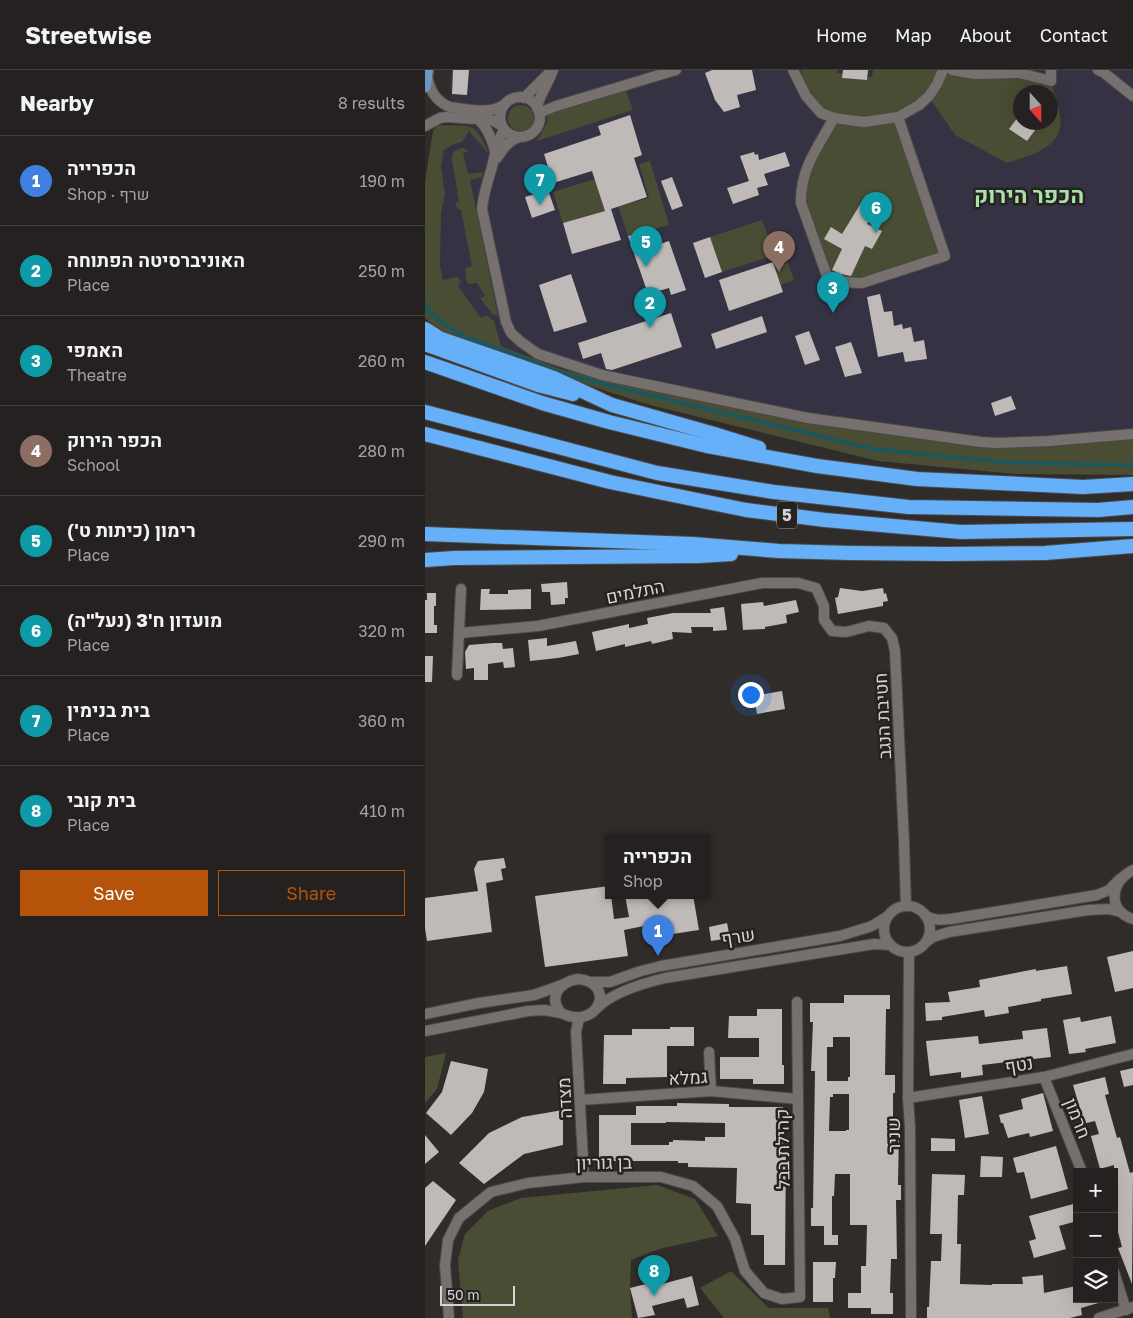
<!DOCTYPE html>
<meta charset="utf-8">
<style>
body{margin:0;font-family:"Golos Text",Heebo,sans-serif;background:#302e2d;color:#f1f3f6}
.controls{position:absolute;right:15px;bottom:15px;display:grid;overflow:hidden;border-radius:0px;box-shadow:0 5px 20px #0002}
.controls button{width:45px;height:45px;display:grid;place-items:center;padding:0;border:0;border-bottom:1px solid #413e3e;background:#242120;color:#f1f3f6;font:25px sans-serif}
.compass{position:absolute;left:588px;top:15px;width:45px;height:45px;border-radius:50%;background:#242120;box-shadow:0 5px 20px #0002;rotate:159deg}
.scale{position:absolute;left:15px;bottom:12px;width:75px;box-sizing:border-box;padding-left:5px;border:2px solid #d6d3d2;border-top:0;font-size:14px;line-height:18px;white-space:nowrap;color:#d6d3d2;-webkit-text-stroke:4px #262220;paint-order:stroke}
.you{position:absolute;left:325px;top:624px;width:18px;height:18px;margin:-12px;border:4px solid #fff;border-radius:50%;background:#1a73e8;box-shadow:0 0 0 8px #1a73e833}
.badge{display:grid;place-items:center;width:32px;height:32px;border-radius:50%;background:#b45309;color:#fff;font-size:16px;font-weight:700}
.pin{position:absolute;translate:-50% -41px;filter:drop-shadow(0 1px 2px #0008)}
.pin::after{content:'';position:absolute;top:26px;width:18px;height:15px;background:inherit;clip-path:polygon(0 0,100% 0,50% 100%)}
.popup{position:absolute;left:180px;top:764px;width:105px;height:65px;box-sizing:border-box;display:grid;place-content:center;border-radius:0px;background:#242120;filter:drop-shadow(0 1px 4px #0005);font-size:16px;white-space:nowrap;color:#a3a3a5}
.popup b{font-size:19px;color:#f1f3f6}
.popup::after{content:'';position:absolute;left:50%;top:100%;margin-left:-10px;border:10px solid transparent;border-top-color:#242120}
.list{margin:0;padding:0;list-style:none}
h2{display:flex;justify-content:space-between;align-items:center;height:65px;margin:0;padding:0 20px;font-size:21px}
h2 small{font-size:16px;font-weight:400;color:#a3a3a5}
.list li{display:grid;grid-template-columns:32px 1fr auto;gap:15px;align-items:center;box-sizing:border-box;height:90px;padding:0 20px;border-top:1px solid #413e3e}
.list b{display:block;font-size:19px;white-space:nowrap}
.list p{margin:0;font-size:16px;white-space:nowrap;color:#a3a3a5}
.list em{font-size:16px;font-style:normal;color:#a3a3a5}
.actions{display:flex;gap:10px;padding:15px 20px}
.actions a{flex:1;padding:11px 0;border:1px solid #b45309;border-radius:0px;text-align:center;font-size:18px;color:#b45309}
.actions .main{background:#b45309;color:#fff}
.icon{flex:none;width:28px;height:28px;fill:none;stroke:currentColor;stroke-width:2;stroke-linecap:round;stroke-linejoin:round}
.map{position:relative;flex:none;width:708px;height:1248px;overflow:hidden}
header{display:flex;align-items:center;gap:30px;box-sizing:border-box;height:70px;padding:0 25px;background:#242120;border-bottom:1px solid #413e3e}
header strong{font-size:24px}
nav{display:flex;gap:28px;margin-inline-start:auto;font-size:18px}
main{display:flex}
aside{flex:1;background:#242120}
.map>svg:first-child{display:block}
.education{fill:#353243;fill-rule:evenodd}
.green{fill:#494d33;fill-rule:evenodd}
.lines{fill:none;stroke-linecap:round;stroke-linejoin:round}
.stream{stroke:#125a68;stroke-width:3}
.building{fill:#bfbab7;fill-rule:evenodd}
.minor-casing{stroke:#4d4948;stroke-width:12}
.major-casing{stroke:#4d4948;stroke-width:15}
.highway-casing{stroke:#4d4948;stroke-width:16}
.minor{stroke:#76716f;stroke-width:10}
.major{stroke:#6c97c2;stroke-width:12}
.highway{stroke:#65b0f9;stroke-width:14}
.labels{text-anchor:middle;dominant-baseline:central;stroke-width:5;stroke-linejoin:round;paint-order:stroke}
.shield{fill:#262220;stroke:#a19e9d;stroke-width:1}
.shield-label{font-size:16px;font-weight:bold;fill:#d6d3d2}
.street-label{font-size:18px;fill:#d6d3d2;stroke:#262220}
.district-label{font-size:22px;font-weight:bold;fill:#a8e2a8;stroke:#262220}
</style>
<header>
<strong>Streetwise</strong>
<nav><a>Home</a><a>Map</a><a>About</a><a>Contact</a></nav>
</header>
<main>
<aside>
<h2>Nearby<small>8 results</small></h2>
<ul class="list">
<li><span class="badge" style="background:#3f7fe0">1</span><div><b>הכפרייה</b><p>Shop · שרף</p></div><em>190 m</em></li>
<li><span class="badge" style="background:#0f9aa8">2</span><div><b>האוניברסיטה הפתוחה</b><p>Place</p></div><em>250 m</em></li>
<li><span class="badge" style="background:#0f9aa8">3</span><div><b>האמפי</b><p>Theatre</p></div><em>260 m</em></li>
<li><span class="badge" style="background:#8d6e63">4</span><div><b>הכפר הירוק</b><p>School</p></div><em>280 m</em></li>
<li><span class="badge" style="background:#0f9aa8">5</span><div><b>רימון (כיתות ט')</b><p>Place</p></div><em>290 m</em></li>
<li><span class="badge" style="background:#0f9aa8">6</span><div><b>מועדון ח'3 (נעל&quot;ה)</b><p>Place</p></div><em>320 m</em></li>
<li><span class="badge" style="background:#0f9aa8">7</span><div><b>בית בנימין</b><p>Place</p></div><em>360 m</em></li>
<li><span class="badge" style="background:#0f9aa8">8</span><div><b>בית קובי</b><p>Place</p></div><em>410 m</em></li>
</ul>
<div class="actions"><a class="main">Save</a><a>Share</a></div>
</aside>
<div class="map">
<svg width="708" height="1248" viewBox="0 0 708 1248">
<rect width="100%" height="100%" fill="#302c2a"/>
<path class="education" d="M26,0H708V368L570,378L432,360L138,300L76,276L42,257L0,184L17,55L33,56L34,48L32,32L26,30L25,24ZM596,22H626V52H596Z"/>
<g class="green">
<path d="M376,0H412V3L418,4L417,8L441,10L442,7H447L448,0H513L504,22L489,35L463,47L421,48L398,38L388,25L378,10Z"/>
<path d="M518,0L594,3L626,11C629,23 634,34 635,46C640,78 606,85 582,93L530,65L506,30ZM596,22H626V52H596Z"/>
<path d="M200,18L208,40L112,71L122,53L123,40Z"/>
<circle cx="96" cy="48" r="13"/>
<path d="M472,50L519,183L460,203L409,214L379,134L385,95L412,51Z"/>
<path d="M17,55C46,56 51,52 63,82L61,83V81L44,61L37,72L29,74L19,80L16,97L20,124L16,143L15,196L18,210L32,207L36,211L33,216L56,248L61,245L69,251L76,276L138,300L432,360L570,378L708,368V405L590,404L453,391L225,335L144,309L76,285L14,260L0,248V112L8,61L12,56Z"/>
<path d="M36,78H39L44,81L38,83L43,104L58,102L57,107L45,110L73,246L67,244L55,228L60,226L52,213L44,214L42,212L40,198L47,196L36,140L33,139L31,136V133L34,131L27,90C26,83 29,81 36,78Z"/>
<path d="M225,91L244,155L203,166L193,136L224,128L214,94Z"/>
<path d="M170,109L180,141L138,153L128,122Z"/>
<path d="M337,150L350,185L297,202L285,167Z"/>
<path d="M361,187L369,210L356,215L348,191Z"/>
<path d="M21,983L12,1019L0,1033V987Z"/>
<path d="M232,1115L270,1129L293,1166L234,1179L206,1190L205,1218L207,1248H38L33,1190L40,1164L63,1141L96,1128Z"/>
<path d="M306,1201L344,1238H403L405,1248H299L275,1218Z"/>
</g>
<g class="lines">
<path class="stream" d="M0,232L4,242L34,264L141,304L203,320L449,379L586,393L708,395"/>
</g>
<g class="building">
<path d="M28,0H44L42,25L27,24Z"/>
<path d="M287,0H327L331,20L312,25L315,37L299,42L290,30L280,3Z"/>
<path d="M418,0H443L442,10L417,8Z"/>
<path d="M596,43V52H616L602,71L584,59Z"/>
<path d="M205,45L217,85L209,88L222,127L186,139L196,170L147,184L138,153L180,141L167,101L128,113L119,84L176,65L173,56Z"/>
<path d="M329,82L330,85L333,84L334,90L360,82L365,96L339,104L343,115L332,118L334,125L308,134L302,118L324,111L315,86Z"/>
<path d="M247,107L258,136L247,140L236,111Z"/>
<path d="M123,120L130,140L107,148L100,127Z"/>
<path d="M441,125L454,132L448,141L450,142L442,154L457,161L447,179L440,176L426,206L416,204L407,200L417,179L399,169L406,157L417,164Z"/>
<path d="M220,162L223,178L244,171L261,220L246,225L244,218L223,224L203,166Z"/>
<path d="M285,167L297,202L280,208L268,173Z"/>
<path d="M348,192L358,222L304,241L294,210Z"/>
<path d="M146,204L162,252L129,262L114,215Z"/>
<path d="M455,224L459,242L467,241L469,256L477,254L478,259L486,257L489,272L499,270L502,289L480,292L478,282L453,287L442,227Z"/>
<path d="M246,243L257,277L187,300L181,299L176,283L158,289L153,273Z"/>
<path d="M337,246L342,262L291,279L286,264Z"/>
<path d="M384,261L395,290L380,295L370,266Z"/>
<path d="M426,272L437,303L420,307L410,277Z"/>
<path d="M586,326L591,339L570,346L566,333Z"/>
<path d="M142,512L143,528H140V534L126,535L125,522H117L116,514Z"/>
<path d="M415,518L437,521L458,518L459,524L461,523L463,531L458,532V536L413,544L410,528L413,527Z"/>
<path d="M56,519H65L64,524H83V520L106,519V539L55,540Z"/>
<path d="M2,523H11V536H9V555H12V563H0V530H2Z"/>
<path d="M371,530L374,542L361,545L362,553L340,557V559L318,560L316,534L338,532L339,536Z"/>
<path d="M299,537L302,560L288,561V557H266L267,563L247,562L248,569L227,574L226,571L200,577V574L171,581L167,562L204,554V558L223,554L222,548L248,543H286L285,539Z"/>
<path d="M122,568V576L151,571L154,584L133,588L105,591L103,570Z"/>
<path d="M68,573H77L78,579L88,578L90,597L79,598L78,592L63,594V610H49V598L41,599L40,582L44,575Z"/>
<path d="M0,586H8L7,612H0Z"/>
<path d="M357,621L360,639L332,644L329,626Z"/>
<path d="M79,788L81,798L76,799L78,810L61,813L67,862L2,871L0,858V828L53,821L49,799L53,791Z"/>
<path d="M184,816V825H186L189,849L204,847L200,825H268L274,860L221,868L219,856L199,860L203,886L120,897L110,826Z"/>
<path d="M302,853L305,868L286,871L284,857Z"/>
<path d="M708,881V918L690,922L682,887Z"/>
<path d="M642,896L647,924L616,929V931L583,937L584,943L560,947L559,940L517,947V950L501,951L500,933L525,932L523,922L555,917L554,910L611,899V901Z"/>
<path d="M419,925H465V939H461L460,1005H470V1023H468V1060H474L473,1115H476V1130H471L472,1189H466L465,1223H468V1244H446V1238H423V1223H436V1196H441L442,1155H425V1104H410L409,1126H407V1165H413V1175H399V1156H386V1138H388L390,1001H386L388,952H385V933H419ZM408,967H425V1007H423V1011H402V977H408ZM408,1024H424V1060H421V1061H404L405,1027H408Z"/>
<path d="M332,939H357V995H359V1014H328V1009H295V987H334V968H303L304,946H332Z"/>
<path d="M686,946L691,973L660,979L661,982L644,984L638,950L655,947L656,952Z"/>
<path d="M245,957H269V976H242V1007L201,1008V1014H178L179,965H207V959H245Z"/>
<path d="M622,958L626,987L557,995L558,1005L536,1008V1002L505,1006L501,971L553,966L554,974L598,969L597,961Z"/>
<path d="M26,991L63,999L59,1022L47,1043L26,1065L1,1043L17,1022Z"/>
<path d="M708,998V1015L699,1017L695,1001Z"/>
<path d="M680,1007L684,1024L680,1025L692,1068L695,1067L705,1103L708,1102L707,1214L693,1178L697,1177L689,1147V1095L675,1099L666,1066L674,1064L670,1051L657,1054L655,1046H657L648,1015Z"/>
<path d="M618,1023L628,1061L605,1067L604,1063L583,1068L578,1053H576L574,1045L598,1039L596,1029Z"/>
<path d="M557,1026L564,1064L540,1068L534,1030Z"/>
<path d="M252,1033L304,1034V1037H358V1075H361L360,1195H339V1165H326V1134L311,1133L312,1098L263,1097V1093H253V1091H174V1045H211V1036H252ZM241,1052L300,1053V1067H280V1071L248,1070V1072H244V1075H206V1053H241Z"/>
<path d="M138,1040V1075L99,1084L59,1114L34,1093L64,1063L97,1047Z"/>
<path d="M0,1065L14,1082L0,1094Z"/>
<path d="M506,1068L530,1069V1081H506Z"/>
<path d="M631,1076L643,1119L606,1129L599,1102L592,1103L588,1088Z"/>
<path d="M556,1086L578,1087L577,1107H555Z"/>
<path d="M507,1104L540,1105L539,1125H533L532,1174H536L535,1214L567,1215V1214H598L597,1207L618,1205L619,1223L651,1216L652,1229H676L677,1232L656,1238L657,1245L645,1248H502V1237H504L506,1191H516L517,1164H505Z"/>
<path d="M8,1111L31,1130L0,1176V1118Z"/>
<path d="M652,1133V1151L634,1156L641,1179L609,1188L604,1171L611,1169L604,1146Z"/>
<path d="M388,1192H411L410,1208H408V1232H388Z"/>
<path d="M267,1206L274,1235L262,1238L259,1228L227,1236L230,1245L213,1248L205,1218L225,1213L226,1217Z"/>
</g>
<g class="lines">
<defs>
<g id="minor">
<path d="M368,0L381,26L396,43L409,48L439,52L473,47L494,35L504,26L512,14L518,0"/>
<path d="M527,0L550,4L594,3L596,0"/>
<path d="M673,0L678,2L708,26"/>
<path d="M594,3L626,11V0"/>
<path d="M2,6C5,20 10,31 25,37C41,39 64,45 79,35"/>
<circle cx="95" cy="47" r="20"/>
<path d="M99,28L123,4"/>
<path d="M112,38C114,25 124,13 128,0"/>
<path d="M114,43L131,36L251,0"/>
<path d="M409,48C393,77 375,99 376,133L402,206C409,212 428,213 437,213L520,186L473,47"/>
<path d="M53,49C63,58 67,69 70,81"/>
<path d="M0,56L15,48L21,47L66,50L71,52L77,56"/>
<path d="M79,60C72,71 70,84 67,97C63,111 58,125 57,139L81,252L86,263L96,272L113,284L177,305L383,348L556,372L572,373L624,371L708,364"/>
<path d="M72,88C78,79 83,71 94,67"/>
<path d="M35,563L113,556L337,513H373L391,518L399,536V550L407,561L421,562L444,556L459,558L467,568L470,581L479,772L481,836"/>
<path d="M32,605L36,519"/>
<path d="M708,800C685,811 682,841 708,849"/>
<circle cx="482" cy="859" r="23"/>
<path d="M500,845C508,851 516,850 526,849L672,825L684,820L695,809"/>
<path d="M501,872L508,867L524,862L663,840L683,839L696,842"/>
<path d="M484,882L483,1028L485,1057L486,1248"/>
<path d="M153,909C192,912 174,962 136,943C123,927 134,912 153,909Z"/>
<path d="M166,912H185L216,901L236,896L415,866L447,856L463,846"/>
<path d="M172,938C188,922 219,913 240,908L449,874L465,875"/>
<path d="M0,944L54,933L109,925L137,915"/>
<path d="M154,948L151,962L159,1107"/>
<path d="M0,961L103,941L119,940L136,943"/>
<path d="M284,982L286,1021"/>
<path d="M619,1007L657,1102"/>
<path d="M483,1028L619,1007L708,984"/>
<path d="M155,1030L286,1021L373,1029"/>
<path d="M689,1202L701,1240"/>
<path d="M24,1248L20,1195L23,1170L34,1148L66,1122L103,1113L159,1107H236L268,1116L292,1136L310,1169L320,1201L339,1223L357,1229L375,1227L372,932"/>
<path d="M674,1248L708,1237"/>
</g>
<path id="major" d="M0,16L2,0"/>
<g id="highway">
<path d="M0,259L14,268L129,308L187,335L289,364L334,378"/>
<path d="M0,274L113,315L148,324"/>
<path d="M0,292L117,333L184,352L282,376L392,396L492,409L658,417L708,414"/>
<path d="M0,342L232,403L349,422L483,437L673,440L708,437"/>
<path d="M0,364L185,412L321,440L400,450L536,462L708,459"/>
<path d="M0,464L268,474L354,481L425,483L521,484L620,483L708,476"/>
<path d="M0,490L29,488L274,486L306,484"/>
</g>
</defs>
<use href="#minor" class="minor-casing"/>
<use href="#major" class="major-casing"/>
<use href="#highway" class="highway-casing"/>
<use href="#minor" class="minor"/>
<use href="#major" class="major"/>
<use href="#highway" class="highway"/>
</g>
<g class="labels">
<rect class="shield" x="352" y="431.5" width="20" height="27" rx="4"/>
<g class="shield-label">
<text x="362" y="445">5</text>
</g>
<g class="street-label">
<text transform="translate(210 521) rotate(-12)">התלמים</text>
<text transform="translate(457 646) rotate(-93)">חטיבת הנגב</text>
<text transform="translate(313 866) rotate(-9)">שרף</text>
<text transform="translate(594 994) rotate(-9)">נטף</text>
<text transform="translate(263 1007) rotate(-3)">גמלא</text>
<text transform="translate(139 1028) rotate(-93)">מצדה</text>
<text transform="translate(653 1048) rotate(68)">חרמון</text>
<text transform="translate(468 1065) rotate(-91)">שניר</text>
<text transform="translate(357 1079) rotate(-91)">קהילת בבל</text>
<text transform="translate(179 1092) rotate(-1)">בן גוריון</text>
</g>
<g class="district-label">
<text x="604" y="124">הכפר הירוק</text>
</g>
</g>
</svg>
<div class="controls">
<button>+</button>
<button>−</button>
<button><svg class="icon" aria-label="layers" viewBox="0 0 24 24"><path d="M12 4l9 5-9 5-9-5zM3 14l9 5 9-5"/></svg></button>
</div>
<svg class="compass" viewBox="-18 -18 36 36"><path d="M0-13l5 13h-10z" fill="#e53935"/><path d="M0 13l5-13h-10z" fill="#a3a3a5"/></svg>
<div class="scale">50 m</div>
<div class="you"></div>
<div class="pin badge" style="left:233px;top:886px;background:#3f7fe0">1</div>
<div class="popup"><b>הכפרייה</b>Shop</div>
<div class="pin badge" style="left:225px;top:258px;background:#0f9aa8">2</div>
<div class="pin badge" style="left:408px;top:243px;background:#0f9aa8">3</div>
<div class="pin badge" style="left:354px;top:202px;background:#8d6e63">4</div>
<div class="pin badge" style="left:221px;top:197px;background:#0f9aa8">5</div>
<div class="pin badge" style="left:451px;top:163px;background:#0f9aa8">6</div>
<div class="pin badge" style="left:115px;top:135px;background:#0f9aa8">7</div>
<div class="pin badge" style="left:229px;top:1226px;background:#0f9aa8">8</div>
</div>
</main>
